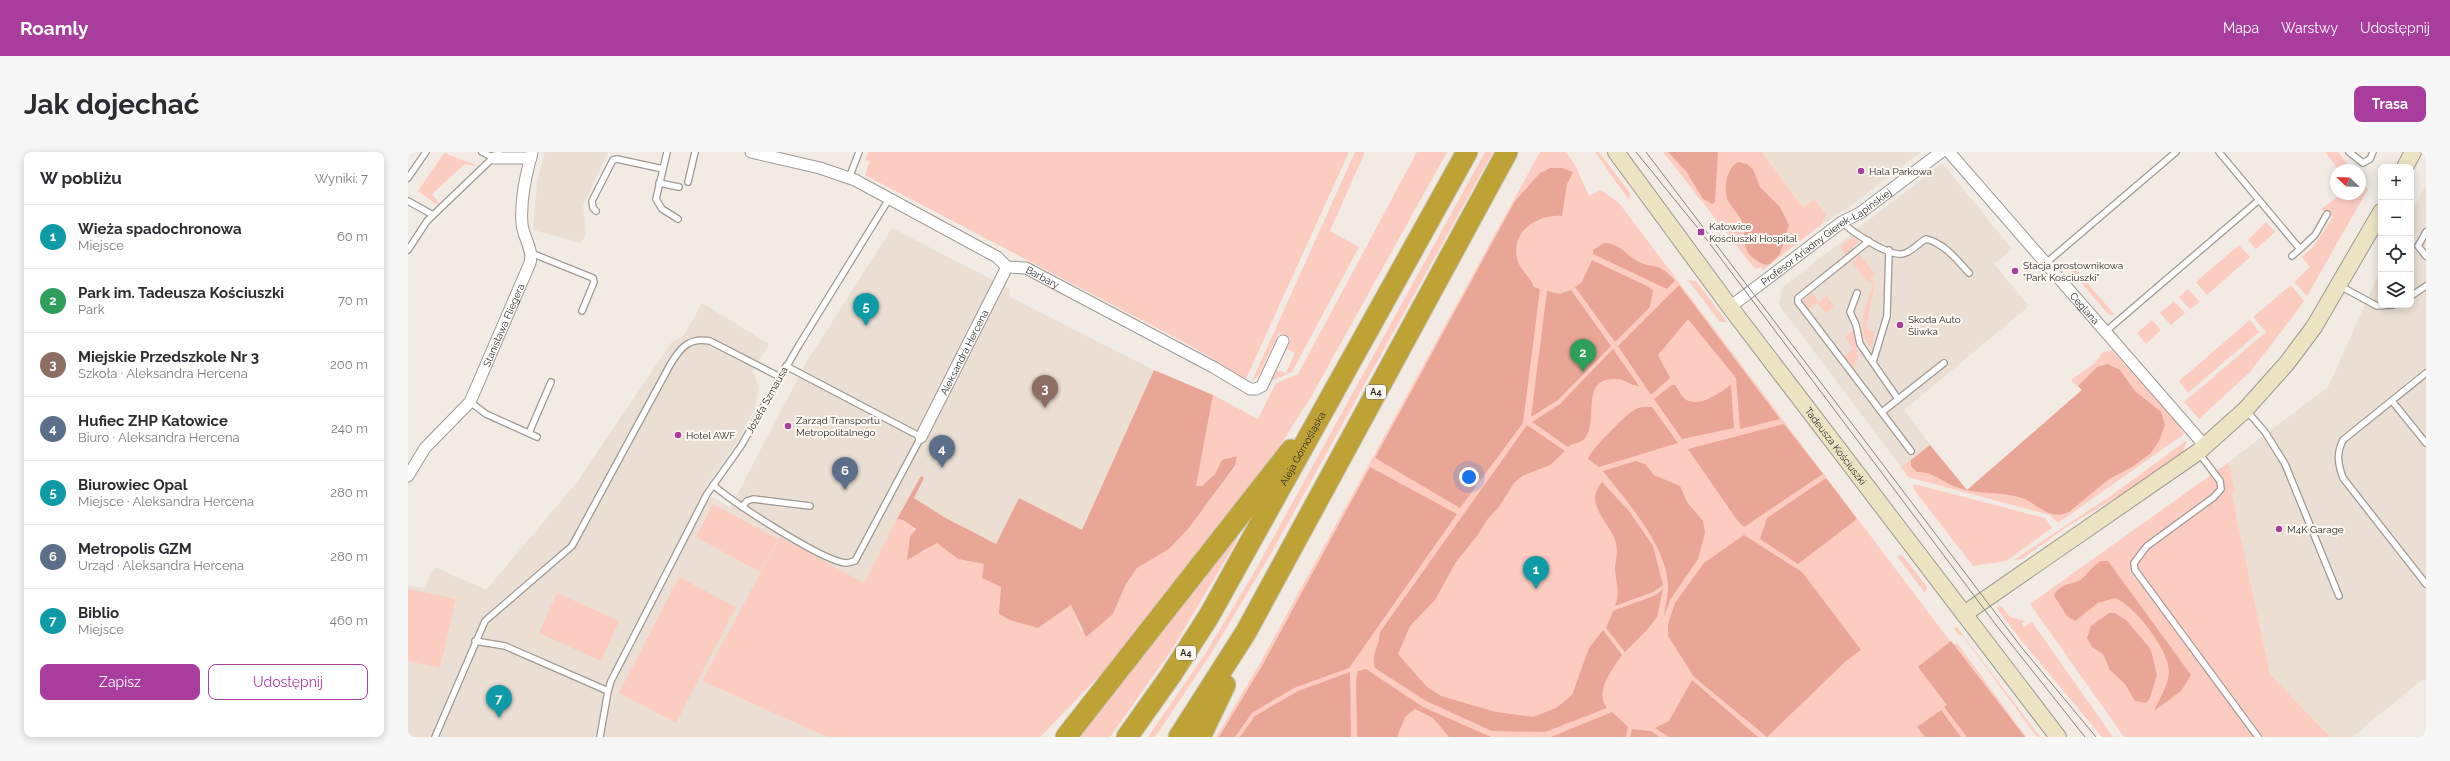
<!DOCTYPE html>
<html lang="pl">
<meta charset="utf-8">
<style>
body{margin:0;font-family:Raleway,sans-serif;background:#f7f7f7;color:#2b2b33}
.controls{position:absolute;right:12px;top:12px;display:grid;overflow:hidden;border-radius:8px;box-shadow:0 2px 10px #0003}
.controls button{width:36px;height:36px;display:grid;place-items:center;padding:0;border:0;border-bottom:1px solid #e1e1e2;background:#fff;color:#2b2b33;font:20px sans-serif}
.compass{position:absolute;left:1922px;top:12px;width:36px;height:36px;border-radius:50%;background:#fff;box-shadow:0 2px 10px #0003;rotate:293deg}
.you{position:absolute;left:1061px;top:325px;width:14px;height:14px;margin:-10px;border:3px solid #fff;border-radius:50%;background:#1a73e8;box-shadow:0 0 0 6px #1a73e833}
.badge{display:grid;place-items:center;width:26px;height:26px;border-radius:50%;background:#a93d9e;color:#fff;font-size:13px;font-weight:700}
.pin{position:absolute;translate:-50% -33px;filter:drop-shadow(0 1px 2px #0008)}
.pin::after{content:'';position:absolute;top:21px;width:14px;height:12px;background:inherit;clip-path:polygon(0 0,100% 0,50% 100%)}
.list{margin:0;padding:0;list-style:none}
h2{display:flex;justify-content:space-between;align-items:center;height:52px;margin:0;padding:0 16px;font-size:17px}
h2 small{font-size:13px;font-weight:400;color:#7c7c81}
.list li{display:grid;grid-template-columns:26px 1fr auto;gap:12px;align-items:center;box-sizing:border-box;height:64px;padding:0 16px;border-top:1px solid #e1e1e2}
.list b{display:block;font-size:15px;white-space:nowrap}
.list p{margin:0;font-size:13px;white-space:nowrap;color:#7c7c81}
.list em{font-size:13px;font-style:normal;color:#7c7c81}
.actions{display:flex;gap:8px;padding:12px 16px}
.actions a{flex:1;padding:9px 0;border:1px solid #a93d9e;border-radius:8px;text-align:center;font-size:14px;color:#a93d9e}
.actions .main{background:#a93d9e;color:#fff}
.icon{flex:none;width:22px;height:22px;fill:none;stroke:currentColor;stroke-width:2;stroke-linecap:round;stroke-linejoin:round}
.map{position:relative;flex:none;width:2018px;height:585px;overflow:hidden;border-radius:8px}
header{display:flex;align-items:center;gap:24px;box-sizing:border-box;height:56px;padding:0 20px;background:#a93d9e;color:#fff}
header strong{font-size:19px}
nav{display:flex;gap:22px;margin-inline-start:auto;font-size:14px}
.intro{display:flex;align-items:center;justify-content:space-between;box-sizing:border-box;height:96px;padding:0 24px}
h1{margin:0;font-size:28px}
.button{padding:10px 18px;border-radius:8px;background:#a93d9e;color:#fff;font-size:14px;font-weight:700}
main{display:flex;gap:24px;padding:0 24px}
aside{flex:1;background:#fff;border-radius:8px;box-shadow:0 2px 10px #0003}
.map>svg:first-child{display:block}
.built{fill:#eadfd2}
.green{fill:#fcccc1}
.forest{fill:#e9a697}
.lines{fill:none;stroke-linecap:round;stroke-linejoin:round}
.lane-casing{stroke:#9e9993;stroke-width:8}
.street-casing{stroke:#9e9993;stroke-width:13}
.secondary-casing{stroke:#9e9993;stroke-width:18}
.highway-casing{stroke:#c8c8c7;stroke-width:23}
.lane{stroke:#fff;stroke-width:5.5}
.street{stroke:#fff;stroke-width:11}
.secondary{stroke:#ece3c3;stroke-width:16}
.highway{stroke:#bfa236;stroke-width:21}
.tram{stroke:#88847f;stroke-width:1}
.poi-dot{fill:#a93d9e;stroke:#fef8f2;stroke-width:1.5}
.labels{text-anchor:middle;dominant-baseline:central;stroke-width:4;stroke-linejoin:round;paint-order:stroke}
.shield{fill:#fef8f2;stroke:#6b6864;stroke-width:1}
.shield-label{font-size:9px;font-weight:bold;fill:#2c2a27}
.poi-label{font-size:10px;fill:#2c2a27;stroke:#fef8f2;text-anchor:start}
.street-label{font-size:10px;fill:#2c2a27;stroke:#fef8f2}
</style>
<header>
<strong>Roamly</strong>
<nav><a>Mapa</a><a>Warstwy</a><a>Udostępnij</a></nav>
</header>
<div class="intro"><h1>Jak dojechać</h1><a class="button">Trasa</a></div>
<main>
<aside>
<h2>W pobliżu<small>Wyniki: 7</small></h2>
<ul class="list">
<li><span class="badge" style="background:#0f9aa8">1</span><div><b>Wieża spadochronowa</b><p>Miejsce</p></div><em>60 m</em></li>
<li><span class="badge" style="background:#2e9e5b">2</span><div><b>Park im. Tadeusza Kościuszki</b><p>Park</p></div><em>70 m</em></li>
<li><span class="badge" style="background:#8d6e63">3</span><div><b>Miejskie Przedszkole Nr 3</b><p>Szkoła · Aleksandra Hercena</p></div><em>200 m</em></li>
<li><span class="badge" style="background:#5c6f8a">4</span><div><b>Hufiec ZHP Katowice</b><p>Biuro · Aleksandra Hercena</p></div><em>240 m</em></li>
<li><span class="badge" style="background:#0f9aa8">5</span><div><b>Biurowiec Opal</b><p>Miejsce · Aleksandra Hercena</p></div><em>280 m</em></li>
<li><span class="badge" style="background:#5c6f8a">6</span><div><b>Metropolis GZM</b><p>Urząd · Aleksandra Hercena</p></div><em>280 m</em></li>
<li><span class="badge" style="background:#0f9aa8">7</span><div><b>Biblio</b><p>Miejsce</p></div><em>460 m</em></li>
</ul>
<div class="actions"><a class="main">Zapisz</a><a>Udostępnij</a></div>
</aside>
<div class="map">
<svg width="2018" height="585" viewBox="0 0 2018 585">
<rect width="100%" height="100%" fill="#f1ebe4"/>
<g class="built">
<path d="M137,0H200L175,54L178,82L173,91L125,78L129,30Z"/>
<path d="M1354,0H1513L1440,56L1414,72L1418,62L1406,47L1395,55Z"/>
<path d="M1534,11L1604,97L1586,112L1621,154L1496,258L1522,293L1493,315L1371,153L1374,136Z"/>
<path d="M2018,33V528H2014L1944,585H1922L1862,522L1824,343L1827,339L1821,310L1920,235L1973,117V153H2003V60Z"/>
<path d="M484,76L602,137V145L746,218L674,378L611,346L588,392L536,365L506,346L516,326L513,324L456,432L373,385L294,529L419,585H0V434L16,436L27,415L78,438L169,330L263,191L276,183L294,151L361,192L345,219L351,236L347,257L330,288L295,339L322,356L398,211Z"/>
</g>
<g class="green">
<path d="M460,0H941L837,229L803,208L804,206L768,186L457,23L462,9L457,8Z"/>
<path d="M947,0H957L922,79L951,95L884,220L863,229L869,218L878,221L887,201L879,197L883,186L871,181L851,223L844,229Z"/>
<path d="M1009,0H1039L903,245L867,301L702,513L632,585H419L294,529L372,385L456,431L489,367C508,370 510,385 514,401L529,390L550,407L576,412L630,476L663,453L674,480L705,462L718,432L729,416L761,397L781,376L827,315L829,304L814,308L807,322L794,334H788L805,243L850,267L868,231L890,222Z"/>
<path d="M1077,0H1085L865,398L804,500L747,585H740L797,502L847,419Z"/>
<path d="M1132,0H1158L1166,11L1181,44L1193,38L1211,51L1545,493L1549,491L1618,585H808L851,513Z"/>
<path d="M1187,0H1191L1222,41L1221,48Z"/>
<path d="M1255,0H1354L1395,55L1406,47L1418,62L1414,72L1355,118L1353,115L1347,117Z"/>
<path d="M1917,0H1930L1944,18H1931Z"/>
<path d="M36,1L71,14L57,12L24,42L31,51L29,53L10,39Z"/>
<path d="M1952,28L1960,37L1899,144L1886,130L1902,115L1894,105L1906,94L1925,65L1913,57L1933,42H1952Z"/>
<path d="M1858,70L1867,80L1848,97L1840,88Z"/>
<path d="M1445,85L1450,87V90L1438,103L1432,95Z"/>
<path d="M1831,93L1842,105L1799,143L1788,130Z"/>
<path d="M1452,103L1467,123L1463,126L1467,132L1458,177L1467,180L1463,196C1446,177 1458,154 1465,133L1461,128L1459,129L1444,110Z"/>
<path d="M1666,116L1706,162V163H1701L1663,119Z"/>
<path d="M1280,128L1288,129L1319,170H1312Z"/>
<path d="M1883,133L1896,149L1892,155L1843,219L1791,267L1776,250L1858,180L1845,165Z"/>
<path d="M1780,137L1792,150L1782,157L1771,145Z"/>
<path d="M1404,141L1411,150L1419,143L1426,155L1418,161L1409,151L1399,158L1396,149Z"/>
<path d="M1766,149L1777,161L1763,173L1752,161Z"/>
<path d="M1744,168L1753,178L1738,192L1729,181Z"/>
<path d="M1842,168L1851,180L1780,241L1771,229Z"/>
<path d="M1445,178L1450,205L1445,217L1436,205L1445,196L1437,185Z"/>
<path d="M1704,198L1768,269L1776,282L1650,371L1642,363L1500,325L1493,315L1522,293L1559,338L1674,238L1663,228L1687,211L1694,201Z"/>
<path d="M1779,288L1775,300L1737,328L1657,376L1614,407L1606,408L1704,343Z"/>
<path d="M1821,310L1827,339L1824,343L1862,522L1922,585H1716L1622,452Z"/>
<path d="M1506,332L1637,366L1644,376L1598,409L1565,414L1507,339L1505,334Z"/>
<path d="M305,352L370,387L352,420L288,385Z"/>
<path d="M831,381L828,390L763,499L702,585H668Z"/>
<path d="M1494,403L1519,435L1517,441L1489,404Z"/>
<path d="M271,425L328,455L268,571L211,541Z"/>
<path d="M0,437L48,447L32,516L0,509Z"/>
<path d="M149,441L211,469L193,509L131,481Z"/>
<path d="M1590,454L1595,456L1602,465L1618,469L1614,471L1616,475L1624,470L1705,585H1694L1617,493L1589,457Z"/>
<path d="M1549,475L1632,585H1629L1555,484L1550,483L1546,476Z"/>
</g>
<g class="forest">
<path d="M1260,0H1310L1307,50L1304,52L1295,47L1278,19Z"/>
<path d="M1330,10L1339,12L1345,17L1352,35L1372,55L1381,73L1372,102L1362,112C1355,114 1353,111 1348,108C1331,97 1340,85 1334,70C1331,62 1324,56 1320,49C1315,38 1318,16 1330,10Z"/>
<path d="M1142,16H1154L1165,20L1159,32L1154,64C1131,62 1103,78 1109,106C1111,117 1122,124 1126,135L1132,137L1115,271L1052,356L967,306L1107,49L1132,21Z"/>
<path d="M1196,91C1211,91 1215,100 1226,107C1244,119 1249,107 1267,129L1259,137L1185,102V98Z"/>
<path d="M1184,108L1241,135L1245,139L1242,155L1207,190L1167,135L1174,130Z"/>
<path d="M1271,133L1372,267L1332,277L1328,226L1280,167L1250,203L1262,226L1243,243L1210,194Z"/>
<path d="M1163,138L1203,194L1150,248L1123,265L1139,139L1152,142Z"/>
<path d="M1205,197L1231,234C1223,234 1217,227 1208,227C1171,226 1191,266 1178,285C1173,292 1166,290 1160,295L1124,270L1152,252Z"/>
<path d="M1700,212L1712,218L1727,239L1753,260L1757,273L1751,289L1743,301L1724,315L1701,327L1661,360C1641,369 1630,352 1614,346C1593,339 1572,343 1551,336C1535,331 1527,320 1509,320L1503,314V308L1522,293L1559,338L1674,238L1670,234L1689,215Z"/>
<path d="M746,218L805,243L788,334H794L807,322L814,308L829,304L827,314L781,376L761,397L729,416L718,432L705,462L678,485L663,453L630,476L602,468L591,462L593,435L574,426L576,412L550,407L529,391L499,408L502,385L508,377L495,368L489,367L513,324L516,326L506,346L536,365L588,392L611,346L674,378Z"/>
<path d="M1264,233H1267C1270,237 1275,248 1281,249C1295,254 1312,240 1323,233L1326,276L1274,287L1246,247Z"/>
<path d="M1244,255L1270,291L1191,315L1180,307C1181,300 1218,262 1226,258C1232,254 1238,255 1244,255Z"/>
<path d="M1376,272L1415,322L1336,375L1329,368L1280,297Z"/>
<path d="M1119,273L1157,299L1142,313L1114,324L1106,331L1091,355L1079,368L1069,384L1048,410L1027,448L1002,474L990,502L1019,535L1033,544L1088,560L1125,565L1148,556L1164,543L1181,496L1195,478L1214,503C1204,518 1186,539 1199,556L1137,580L1084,579L1018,549L967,516C962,505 972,492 972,480Z"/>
<path d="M1228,309L1237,312L1246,323L1272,334L1279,350L1295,369L1297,381L1290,407L1262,448L1256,465C1257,455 1261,442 1260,432C1257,391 1219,350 1195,319Z"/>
<path d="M962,315L1049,362L941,516L886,536L844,561L827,585H811L854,514Z"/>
<path d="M1418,326L1449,367L1390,412L1352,387L1359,366Z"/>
<path d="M1194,330L1221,359L1245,394L1255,433L1245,440L1207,454C1213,440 1207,429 1207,415C1208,407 1210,399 1208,391C1204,372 1174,353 1194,330Z"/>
<path d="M1336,383L1394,420L1453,498L1439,508L1359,585L1286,525L1260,484V472L1267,451L1296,411Z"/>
<path d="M1693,409H1700L1783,523L1773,539L1746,559C1751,548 1760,533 1761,521C1763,500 1726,453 1707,446L1690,451L1667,469L1659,464L1646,444C1651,432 1662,433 1672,428C1680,423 1683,414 1693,409Z"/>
<path d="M1255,437L1249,465L1238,479L1217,500L1198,476L1205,459L1248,443Z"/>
<path d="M1701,461H1707L1718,468L1741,495L1744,502L1749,523L1741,548L1737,551L1727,549L1717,532L1702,518L1695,502L1684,495L1679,486L1683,474Z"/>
<path d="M1543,489L1617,585H1559L1536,555L1539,553L1510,515Z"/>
<path d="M958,517L1015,555L1083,585H1041L1025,566L1007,557L997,565L989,585H949L948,526L950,519Z"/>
<path d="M942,520L943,585H832L847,564L890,539Z"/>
<path d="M1284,528L1350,585H1261L1247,576L1261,569Z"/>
<path d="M1533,558L1553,585H1517L1509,575Z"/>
<path d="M1204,560L1220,575L1218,585H1143Z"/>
<path d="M1224,577L1243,579L1252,585H1222Z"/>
</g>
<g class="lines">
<defs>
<g id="lane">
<path d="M74,0L86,6"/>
<path d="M259,0L248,47L254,57L270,67"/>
<path d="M1811,0L1851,48"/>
<path d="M1941,0L1955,11L1962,7L1965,0"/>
<path d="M0,26L18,0"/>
<path d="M441,26L451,0"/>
<path d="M280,30L287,0"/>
<path d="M251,31L271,35"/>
<path d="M0,49L25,63"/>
<path d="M188,59L185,56L184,49L205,8L209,7L255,17"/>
<path d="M1434,70C1444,80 1480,104 1494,102C1503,101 1510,91 1518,87C1536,91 1549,108 1561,121"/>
<path d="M2018,80L2010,94L2018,104"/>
<path d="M1461,89L1390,146V150L1503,299"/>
<path d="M1892,97L1907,83L1919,62"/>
<path d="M0,98L19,69L91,0"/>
<path d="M123,101L185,126L186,130L174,159"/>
<path d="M1638,111L1768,0"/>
<path d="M1932,134L1969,154L1985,153"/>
<path d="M1449,141L1442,160L1448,173L1452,192L1490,247"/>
<path d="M2003,144L2018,134"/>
<path d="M1697,180L1851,48L1892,97L1884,104"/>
<path d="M1465,210L1479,164L1481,98"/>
<path d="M2018,221L1935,288C1928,302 1930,312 1935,326L2018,432"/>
<path d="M1984,249L2018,291"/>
<path d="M62,250L78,262L129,285"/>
<path d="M1838,258L1857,280L1877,312L1931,444"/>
<path d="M1474,260L1536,211"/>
<path d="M121,281L143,230"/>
<path d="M1791,301L1812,329L1813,337L1806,345L1739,394L1726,411L1727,418L1850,585"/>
<path d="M305,333C326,351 414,409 438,411C441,411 445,409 447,409L513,285L378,214"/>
<path d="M334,355L339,349L345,347L402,354"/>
<path d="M67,489L97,494L200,539L192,585"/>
<path d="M200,539L203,529L299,342L333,294L391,193L481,47"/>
<path d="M27,585L77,469L164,394L262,213C272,196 281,185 302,189L372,225"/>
</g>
<g id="street">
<path d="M343,0L412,16L447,28L589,105L599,115"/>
<path id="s1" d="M1541,0L1797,294"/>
<path d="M86,6H123"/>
<path id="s2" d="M599,115L618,116L805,215L842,237H848L854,234L875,189"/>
<path id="s3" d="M1322,155L1434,70L1452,61L1533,0"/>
<path id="s4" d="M513,285L599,115"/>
<path id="s5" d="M0,324L17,296L62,250L122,111C126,98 115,85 114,72C112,48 118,23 124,0"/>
</g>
<g id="secondary">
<path id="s6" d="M1208,0L1322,155L1650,585"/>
<path d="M1997,15L2005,0"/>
<path d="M1556,462L1790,300L1837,258L1879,211L1906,175L1973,60"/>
</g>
<g id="highway">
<path d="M658,585L883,298"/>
<path id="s7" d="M719,585L763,523L801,464L1059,0"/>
<path d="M771,585L838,480L1099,0"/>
<path d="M792,585L817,533"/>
</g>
</defs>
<use href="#lane" class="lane-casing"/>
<use href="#street" class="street-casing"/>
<use href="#secondary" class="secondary-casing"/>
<use href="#highway" class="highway-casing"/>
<use href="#lane" class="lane"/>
<use href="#street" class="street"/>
<use href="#secondary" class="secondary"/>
<use href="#highway" class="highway"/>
<g class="tram">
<path d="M1228,0L1293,80L1588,473L1677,585"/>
<path d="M1238,0L1614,496L1688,585"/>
</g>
</g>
<g class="poi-dot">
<circle cx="1453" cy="19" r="4"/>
<rect x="1289" y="76" width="8" height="8" rx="2"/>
<circle cx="1607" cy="119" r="4"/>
<circle cx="1492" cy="173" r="4"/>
<circle cx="380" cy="274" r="4"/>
<circle cx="270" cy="283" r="4"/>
<circle cx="1871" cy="377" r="4"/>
</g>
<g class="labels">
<g class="shield">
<rect x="958" y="233" width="20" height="14" rx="3"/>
<rect x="768" y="494" width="20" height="14" rx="3"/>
</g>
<g class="shield-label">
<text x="968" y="240">A4</text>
<text x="778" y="501">A4</text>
</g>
<g class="poi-label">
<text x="1461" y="19">Hala Parkowa</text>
<text x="1301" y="74">Katowice<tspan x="1301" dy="12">Kościuszki Hospital</tspan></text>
<text x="1615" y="113">Stacja prostownikowa<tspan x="1615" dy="12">"Park Kościuszki"</tspan></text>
<text x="1500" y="167">Skoda Auto<tspan x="1500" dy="12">Śliwka</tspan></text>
<text x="388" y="268">Zarząd Transportu<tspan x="388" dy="12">Metropolitalnego</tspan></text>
<text x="278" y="283">Hotel AWF</text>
<text x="1879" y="377">M4K Garage</text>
</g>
<g class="street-label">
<text stroke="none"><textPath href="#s3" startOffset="119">Profesor Ariadny Gierek-Łapińskiej</textPath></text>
<text stroke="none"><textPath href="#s2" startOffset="38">Barbary</textPath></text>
<text stroke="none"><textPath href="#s1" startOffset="207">Ceglana</textPath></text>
<text stroke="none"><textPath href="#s5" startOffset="181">Stanisława Fliegera</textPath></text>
<text stroke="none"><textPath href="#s4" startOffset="95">Aleksandra Hercena</textPath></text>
<text transform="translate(359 248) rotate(-61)">Józefa Szmausa</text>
<text stroke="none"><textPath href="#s6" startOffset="367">Tadeusza Kościuszki</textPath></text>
<text stroke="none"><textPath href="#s7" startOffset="338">Aleja Górnośląska</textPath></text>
</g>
</g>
</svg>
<div class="controls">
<button>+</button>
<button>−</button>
<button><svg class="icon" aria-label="locate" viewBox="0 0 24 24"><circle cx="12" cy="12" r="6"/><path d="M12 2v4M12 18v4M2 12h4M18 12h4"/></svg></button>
<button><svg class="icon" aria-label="layers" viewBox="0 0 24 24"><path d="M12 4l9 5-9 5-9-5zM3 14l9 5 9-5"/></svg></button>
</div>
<svg class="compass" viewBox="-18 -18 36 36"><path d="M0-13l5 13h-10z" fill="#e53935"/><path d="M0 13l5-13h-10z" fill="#7c7c81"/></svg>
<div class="you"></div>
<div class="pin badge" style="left:1128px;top:437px;background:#0f9aa8">1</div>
<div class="pin badge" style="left:1175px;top:220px;background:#2e9e5b">2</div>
<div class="pin badge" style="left:637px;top:256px;background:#8d6e63">3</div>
<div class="pin badge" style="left:534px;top:316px;background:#5c6f8a">4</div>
<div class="pin badge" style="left:458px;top:174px;background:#0f9aa8">5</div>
<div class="pin badge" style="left:437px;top:338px;background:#5c6f8a">6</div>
<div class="pin badge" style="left:91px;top:566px;background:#0f9aa8">7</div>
</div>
</main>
